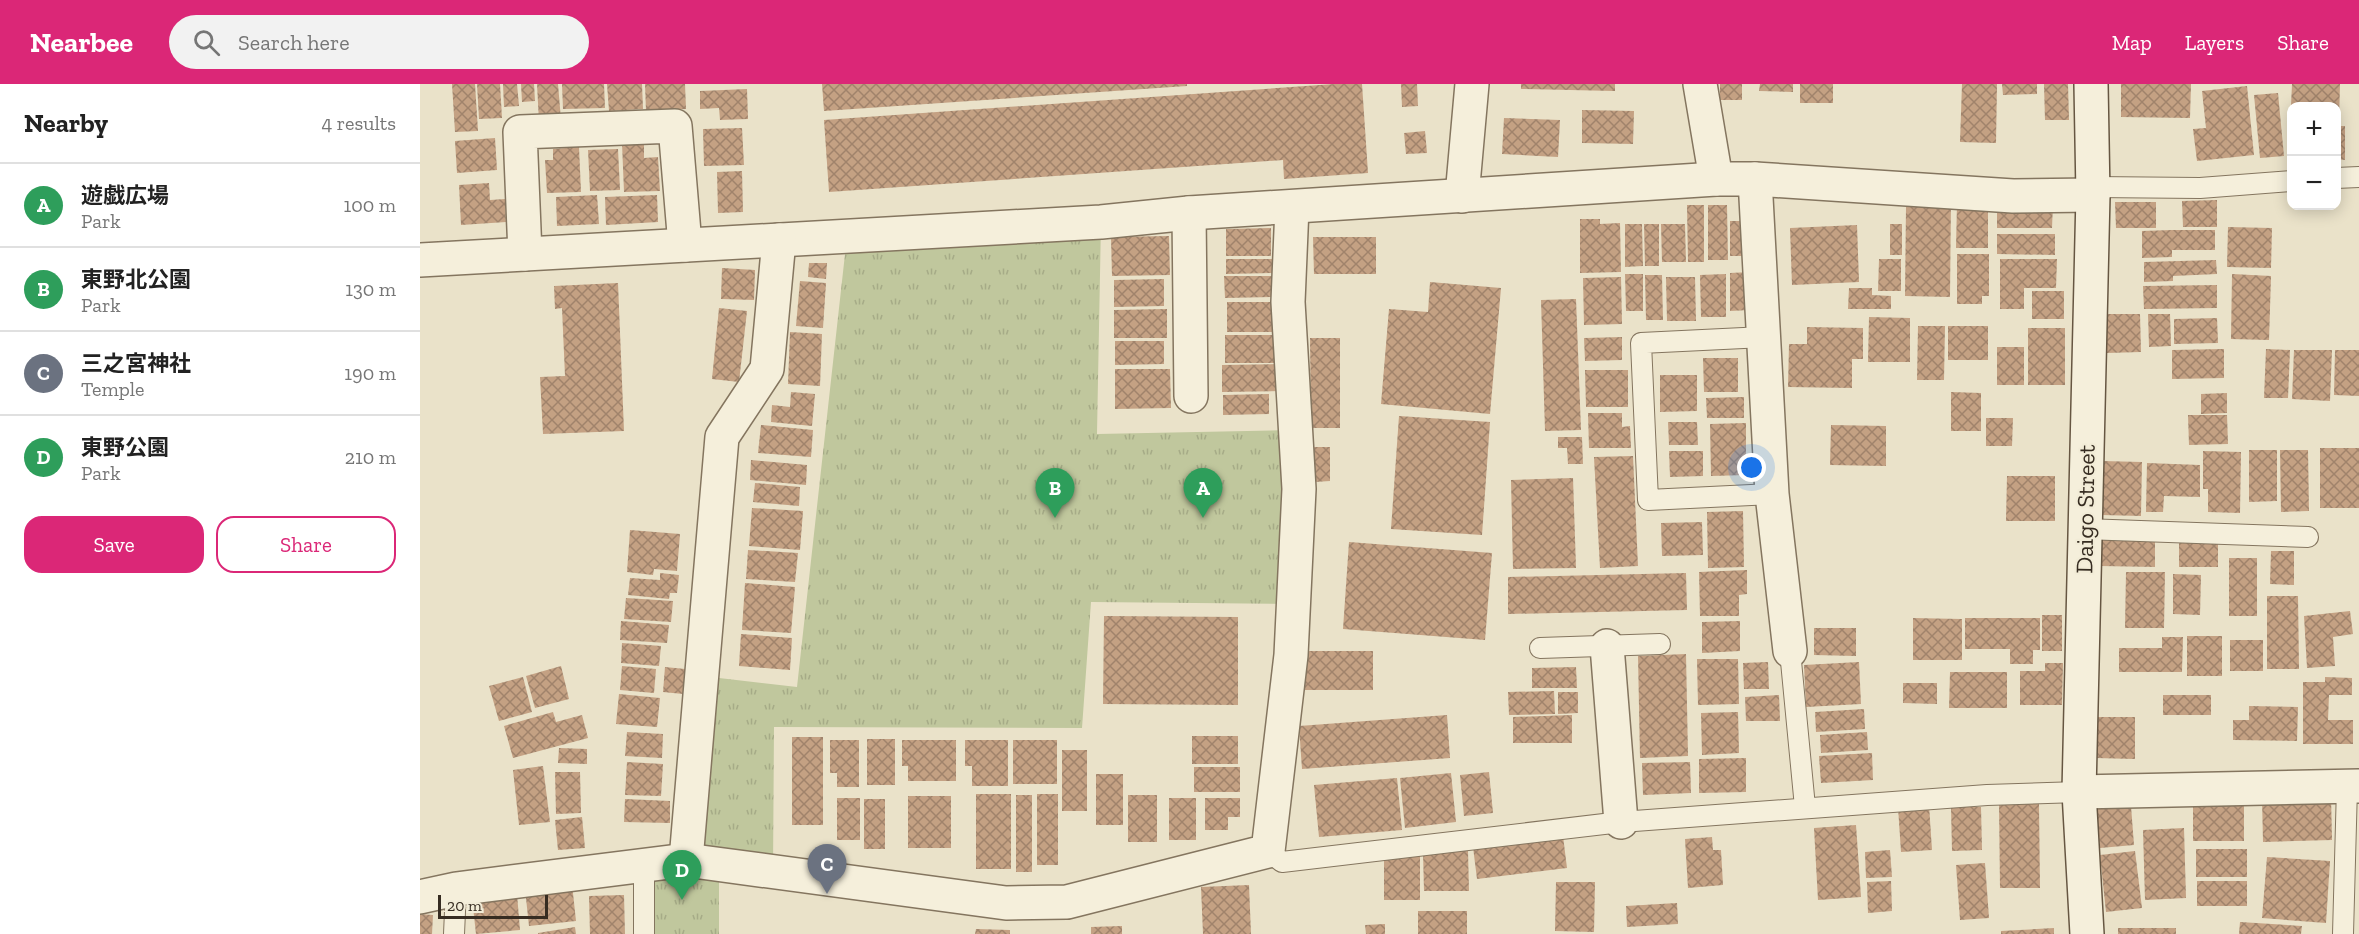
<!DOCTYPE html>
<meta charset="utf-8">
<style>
body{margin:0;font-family:"Zilla Slab","Noto Sans JP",serif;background:#f2f2f2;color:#222}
.controls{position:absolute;right:18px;top:18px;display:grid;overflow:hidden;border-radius:12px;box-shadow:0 3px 15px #0003}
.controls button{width:54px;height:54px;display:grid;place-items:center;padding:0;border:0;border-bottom:2px solid #e0e0e0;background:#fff;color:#222;font:30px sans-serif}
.scale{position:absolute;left:18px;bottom:15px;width:110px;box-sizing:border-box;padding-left:6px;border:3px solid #362c21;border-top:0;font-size:16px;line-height:21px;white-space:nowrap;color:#362c21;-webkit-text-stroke:4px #f2ecd7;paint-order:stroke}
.you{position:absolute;left:1332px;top:384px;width:21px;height:21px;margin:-15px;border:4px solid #fff;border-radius:50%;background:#1a73e8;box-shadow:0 0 0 9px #1a73e833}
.badge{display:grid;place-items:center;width:39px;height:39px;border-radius:50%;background:#db2777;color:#fff;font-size:20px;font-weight:700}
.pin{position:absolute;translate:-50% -50px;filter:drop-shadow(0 2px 3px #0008)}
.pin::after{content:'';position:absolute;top:32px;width:21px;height:18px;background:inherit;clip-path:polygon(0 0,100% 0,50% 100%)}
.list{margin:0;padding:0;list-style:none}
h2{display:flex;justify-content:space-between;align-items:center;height:78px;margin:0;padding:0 24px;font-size:26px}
h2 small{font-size:20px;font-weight:400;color:#767676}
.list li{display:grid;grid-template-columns:39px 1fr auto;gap:18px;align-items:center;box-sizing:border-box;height:84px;padding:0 24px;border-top:2px solid #e0e0e0}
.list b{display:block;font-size:22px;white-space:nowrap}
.list p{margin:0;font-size:20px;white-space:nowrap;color:#767676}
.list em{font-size:20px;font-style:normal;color:#767676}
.actions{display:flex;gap:12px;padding:18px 24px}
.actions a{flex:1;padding:14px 0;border:2px solid #db2777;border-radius:18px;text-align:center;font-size:21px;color:#db2777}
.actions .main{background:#db2777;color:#fff}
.icon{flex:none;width:33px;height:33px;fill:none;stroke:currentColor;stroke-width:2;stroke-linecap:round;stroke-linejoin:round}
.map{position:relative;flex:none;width:1939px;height:850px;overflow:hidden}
header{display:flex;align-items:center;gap:36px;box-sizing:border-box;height:84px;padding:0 30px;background:#db2777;color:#fff}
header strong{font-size:28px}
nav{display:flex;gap:33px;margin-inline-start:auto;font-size:21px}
.search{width:420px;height:54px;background:#f2f2f2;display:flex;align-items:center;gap:15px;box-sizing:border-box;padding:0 21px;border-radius:33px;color:#767676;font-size:22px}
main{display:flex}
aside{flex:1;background:#fff}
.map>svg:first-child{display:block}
.grass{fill:url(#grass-tufts)}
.building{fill:url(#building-cross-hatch)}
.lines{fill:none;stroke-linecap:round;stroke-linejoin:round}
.service-casing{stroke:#84755f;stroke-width:22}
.minor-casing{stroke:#84755f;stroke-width:36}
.secondary-casing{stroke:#665642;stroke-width:36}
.service{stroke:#f5efdb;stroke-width:20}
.minor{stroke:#f5efdb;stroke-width:33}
.secondary{stroke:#f5efdb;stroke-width:33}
.labels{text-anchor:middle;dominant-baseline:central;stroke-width:4.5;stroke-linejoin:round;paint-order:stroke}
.street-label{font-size:24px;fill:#362c21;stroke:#f2ecd7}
</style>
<header>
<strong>Nearbee</strong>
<div class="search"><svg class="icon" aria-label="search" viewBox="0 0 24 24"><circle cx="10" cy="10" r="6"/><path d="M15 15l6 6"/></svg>Search here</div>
<nav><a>Map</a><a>Layers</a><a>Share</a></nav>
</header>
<main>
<aside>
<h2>Nearby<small>4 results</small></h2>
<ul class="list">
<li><span class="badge" style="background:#2e9e5b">A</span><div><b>遊戯広場</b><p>Park</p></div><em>100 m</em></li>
<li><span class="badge" style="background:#2e9e5b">B</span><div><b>東野北公園</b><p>Park</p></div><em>130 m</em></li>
<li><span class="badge" style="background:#6b7280">C</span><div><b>三之宮神社</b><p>Temple</p></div><em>190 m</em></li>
<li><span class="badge" style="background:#2e9e5b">D</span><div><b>東野公園</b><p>Park</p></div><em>210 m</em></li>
</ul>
<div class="actions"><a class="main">Save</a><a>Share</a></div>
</aside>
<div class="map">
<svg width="1939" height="850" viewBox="0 0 1939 850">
<defs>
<pattern id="grass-tufts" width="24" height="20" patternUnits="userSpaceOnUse" patternTransform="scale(1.5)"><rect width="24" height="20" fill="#c0c79d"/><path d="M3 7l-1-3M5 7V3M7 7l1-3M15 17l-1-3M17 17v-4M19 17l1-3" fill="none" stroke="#a6ab87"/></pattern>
<pattern id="building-cross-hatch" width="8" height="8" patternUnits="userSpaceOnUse" patternTransform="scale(1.5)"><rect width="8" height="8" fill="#c4a183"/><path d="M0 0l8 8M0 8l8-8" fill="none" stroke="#a0836b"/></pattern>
</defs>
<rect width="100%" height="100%" fill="#eae2c9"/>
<path class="grass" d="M681,138L677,350L875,346L873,520L671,518L662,644L354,643L353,788L299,781V850H224V781L266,776L282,592L377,603L427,152Z"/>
<g class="building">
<path d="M32,0H55L58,47L35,48Z"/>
<path d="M57,0H80L82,34L59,35Z"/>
<path d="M83,0H97L99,22L84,23Z"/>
<path d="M101,0H114L115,17L102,18Z"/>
<path d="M117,0H138L141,36L119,38Z"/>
<path d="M142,0H184L185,24L143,25Z"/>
<path d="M187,0H222L223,25L189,27Z"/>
<path d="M225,0H265L266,25L226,27Z"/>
<path d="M402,0H767V2L404,27Z"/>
<path d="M914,0H942L948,89L864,95L863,76L409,108L404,36Z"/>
<path d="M981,0H997L998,22L982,23Z"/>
<path d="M1101,0H1195V7L1101,5Z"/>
<rect x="1300" y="0" width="22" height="16"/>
<path d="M1340,0H1373V8L1339,7Z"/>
<rect x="1380" y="0" width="33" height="19"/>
<path d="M1542,0H1577L1576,59L1540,58Z"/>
<path d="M1582,0H1617V10L1583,11Z"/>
<path d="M1624,0H1648L1649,36H1625Z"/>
<path d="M1701,0H1771L1770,34L1701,33Z"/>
<path d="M1872,0H1920L1919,39H1916V22H1871Z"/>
<path d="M1827,2L1834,71L1777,77L1773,45L1786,44L1782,7Z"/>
<path d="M327,5L328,35L300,36L299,24L280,25V7Z"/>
<path d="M1858,9L1864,72L1840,74L1834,11Z"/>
<path d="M1162,26L1214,27L1213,60L1162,59Z"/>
<path d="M1084,34L1140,36L1138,73L1082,70Z"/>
<path d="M1916,42H1925V76L1916,75Z"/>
<path d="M322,44L324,81L284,82L283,45Z"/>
<path d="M1005,47L1007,69L986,70L984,49Z"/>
<path d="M75,54L77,86L37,89L35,57Z"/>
<path d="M224,58V74L238,73L240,107L204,108L202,59Z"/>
<path d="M159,63L161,108L127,109L125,76H133V65Z"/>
<path d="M198,65L200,106L170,107L168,66Z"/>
<path d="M322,87L323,128L298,129L297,88Z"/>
<path d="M69,99L70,116L85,115L86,138L41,141L39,101Z"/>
<path d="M177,111L179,140L137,142L136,113Z"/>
<path d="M237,111L238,138L186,141L185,113Z"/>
<path d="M1509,115H1531L1530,213L1485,212L1486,123H1509Z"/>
<path d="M1797,116V143H1763L1762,117Z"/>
<path d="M1695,118H1736V144H1696Z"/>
<path d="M1537,119L1568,120V164H1536Z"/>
<path d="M1577,119H1633L1632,144H1577Z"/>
<path d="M1267,121H1284V178H1268Z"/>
<path d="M1288,121H1307L1308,176H1288Z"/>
<path d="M1160,135H1180V140L1200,139L1201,188L1160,189Z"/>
<rect x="1310" y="137" width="18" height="35"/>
<path d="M1205,140H1222L1223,182L1205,183Z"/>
<path d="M1224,140H1239V182H1225Z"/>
<path d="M1241,140H1265L1266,178H1242Z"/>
<rect x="1470" y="140" width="12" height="31"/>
<path d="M1437,141L1439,198L1372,201L1370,144Z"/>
<path d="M1808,143L1852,144L1851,184L1807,183Z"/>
<path d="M851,144V172H806V145Z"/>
<path d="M1752,146H1795V166H1752V173L1722,174V147Z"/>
<path d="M1577,150H1635V171L1577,170Z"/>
<path d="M749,152L750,191L692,192L691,153Z"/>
<path d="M893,153H956V190H894Z"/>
<path d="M1537,170H1569V212H1562V220H1537Z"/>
<path d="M806,175H858V189L806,190Z"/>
<path d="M1459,175H1481V207H1458Z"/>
<path d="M1580,175H1637L1636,204H1604V225H1580Z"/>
<path d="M1796,176L1797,190L1753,192V197L1724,198V178Z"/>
<path d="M389,179H407L406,195L388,193Z"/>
<path d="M302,184L335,186L334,216L301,215Z"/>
<path d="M1330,188V226L1310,227V189Z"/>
<path d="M1205,190H1223V227H1206Z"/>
<path d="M1306,190V233H1281L1280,191Z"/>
<path d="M1812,190L1851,192L1849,256L1811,255Z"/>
<path d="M1225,191H1242L1243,236H1226Z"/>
<path d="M804,192H857L858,213L805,214Z"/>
<path d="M1201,193L1202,240L1164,241L1163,194Z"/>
<path d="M1246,193H1275L1276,237H1247Z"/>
<path d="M744,195V222L694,223V196Z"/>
<path d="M380,197L406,199L403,244L376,242Z"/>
<path d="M1010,198L1081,204L1070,330L961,320L969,225L1008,228Z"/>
<path d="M198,199L204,347L123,350L120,293L145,292L142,224L135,225L134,202Z"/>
<path d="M1797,201V224L1724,225L1723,202Z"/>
<path d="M1429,204H1452V211L1471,212V225H1428Z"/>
<rect x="1612" y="207" width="32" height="28"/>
<path d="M1156,215L1161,346L1125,347L1121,216Z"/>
<rect x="807" y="218" width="53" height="30"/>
<path d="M299,224L327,227L319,298L292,295Z"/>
<path d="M747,225V254H694V226Z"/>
<path d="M1686,230H1720L1721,268L1687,269Z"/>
<path d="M1728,230H1750L1751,262L1729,263Z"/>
<path d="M1449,233L1490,234V278H1448Z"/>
<path d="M1797,234L1798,259L1754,260V235Z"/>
<path d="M1498,242H1525L1524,296H1497Z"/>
<rect x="1528" y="242" width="40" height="34"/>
<path d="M1387,243L1443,244V275H1432V304L1368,303L1369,260H1387Z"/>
<rect x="1608" y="244" width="37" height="57"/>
<path d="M370,248L402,250L400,302L368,300Z"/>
<rect x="805" y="251" width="55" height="28"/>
<path d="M1202,253V276L1165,277L1164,254Z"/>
<path d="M890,254H920V344H891Z"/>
<path d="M695,257H744V280L695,281Z"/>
<rect x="1577" y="263" width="27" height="38"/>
<path d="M1804,265V294L1752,295V266Z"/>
<path d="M1846,265L1870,266L1868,314H1844Z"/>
<path d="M1874,266H1912L1910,317L1872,315Z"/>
<path d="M1915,266H1939V312L1914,311Z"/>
<path d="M1283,274H1318V308H1284Z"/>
<path d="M861,280L862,307L802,308V281Z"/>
<path d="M695,285H750L751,324L695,325Z"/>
<path d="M1165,286H1208V323H1166Z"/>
<path d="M1240,291H1277V327L1240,328Z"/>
<path d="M371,308L395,310L392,342L351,338L352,321L370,323Z"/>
<path d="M1531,308L1561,309V347H1531Z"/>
<path d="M1807,309V329L1781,330V310Z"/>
<path d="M849,310V330L803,331V311Z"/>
<path d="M1324,313V334H1287L1286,314Z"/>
<path d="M1168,329H1202V343L1210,342L1211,364H1169Z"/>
<path d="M1768,331H1807L1808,360L1769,361Z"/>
<path d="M979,332L1070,338L1062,451L971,445Z"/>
<path d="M1566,334H1593L1592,362H1566Z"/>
<path d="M1248,338H1277L1278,361H1249Z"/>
<path d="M1326,339V391L1291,392L1290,340Z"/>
<path d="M341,341L393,346L391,373L338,369Z"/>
<path d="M1411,341L1466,342V382L1410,381Z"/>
<path d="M1138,353H1162L1163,380H1148L1147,364H1138Z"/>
<path d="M894,363H910V397L895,398Z"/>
<rect x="1900" y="364" width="39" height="60"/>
<path d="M1829,366H1857V417L1829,418Z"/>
<path d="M1860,366H1888L1889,427L1861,428Z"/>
<path d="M1249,367H1283V392L1250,393Z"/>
<path d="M1783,367L1821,368L1820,429L1788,428V405H1783Z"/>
<path d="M1213,372L1218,482L1180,484L1174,373Z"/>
<path d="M331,376L387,381L386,401L330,396Z"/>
<path d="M1682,377L1722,378L1721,432L1681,431Z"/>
<path d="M1727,379L1780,381V413L1744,412L1743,428H1726Z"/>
<path d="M1587,392H1635V437H1586Z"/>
<path d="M1153,394L1156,484L1093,485L1091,396Z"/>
<path d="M335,399L380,403L379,422L333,418Z"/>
<path d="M332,424L383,427L380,466L329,462Z"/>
<path d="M1323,427L1324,483L1288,484L1287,428Z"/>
<path d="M1282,438L1283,471L1242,472L1241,439Z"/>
<path d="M210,446L260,450L257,487L234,485L233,491L207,488Z"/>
<path d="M1680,454L1735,455V483L1680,482Z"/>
<rect x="1759" y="455" width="39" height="28"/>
<path d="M929,458L1072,469L1065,556L923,545Z"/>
<path d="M328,466L378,469L375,498L326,495Z"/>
<path d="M1851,467H1874V501L1850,500Z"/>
<rect x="1809" y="474" width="28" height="58"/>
<path d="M1327,486V510L1319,511V532H1280L1279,488Z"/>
<path d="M1706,488H1745L1744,544H1705Z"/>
<path d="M240,489L259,491L257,509H250L249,515L208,511L210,494L240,496Z"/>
<path d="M1266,489L1267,526L1088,530V493Z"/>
<path d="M1753,490L1781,491L1780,531L1753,530Z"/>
<path d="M325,499L375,503L371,549L322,546Z"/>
<path d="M1847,512H1878L1879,585H1847Z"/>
<path d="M206,514L253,517L251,538L204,535Z"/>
<path d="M1930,527L1933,550L1913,553L1915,582L1887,584L1884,532Z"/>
<rect x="1622" y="531" width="20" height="36"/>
<path d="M684,532L818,533V621L683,620Z"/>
<path d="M1493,534L1542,535V576H1493Z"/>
<path d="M1545,534H1620V566H1613V580H1590V565H1545Z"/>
<path d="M201,537L249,541L247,559L200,556Z"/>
<path d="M1320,537V567L1282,569V538Z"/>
<path d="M1394,544H1436V572L1394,571Z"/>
<path d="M321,550L372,554L370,586L319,582Z"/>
<rect x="1767" y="552" width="35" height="40"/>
<path d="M1742,553H1763L1762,588H1699V564H1742Z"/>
<rect x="1810" y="556" width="33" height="31"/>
<path d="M202,559L241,562L239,582L201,579Z"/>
<rect x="882" y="567" width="71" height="39"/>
<path d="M1266,570L1268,672L1220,674L1218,572Z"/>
<path d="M1277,575H1318L1319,620L1278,621Z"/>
<path d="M1348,578L1349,605H1324L1323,579Z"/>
<path d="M1439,578L1441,620L1386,623L1384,581Z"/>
<path d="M1625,579H1643L1642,621H1600V587H1625Z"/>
<path d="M141,582L149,615L115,624L106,592Z"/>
<path d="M202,582L236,585L234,609L200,606Z"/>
<path d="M245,583L265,585L263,610L243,608Z"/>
<path d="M1156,583L1157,604H1112V584Z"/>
<path d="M1530,588H1587V624H1529Z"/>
<path d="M103,593L112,628L79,637L69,602Z"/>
<path d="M1905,593L1932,594V611H1909L1908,636H1933V660H1883V598H1905Z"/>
<path d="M1483,599H1517V620L1483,619Z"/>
<path d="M1134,607L1135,630L1089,631L1088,608Z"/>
<path d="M1138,608H1158V629L1138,630Z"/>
<path d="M199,610L240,614L237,643L196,640Z"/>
<path d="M1359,611L1360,637H1326L1325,613Z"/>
<rect x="1743" y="611" width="48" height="20"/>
<path d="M1829,622L1878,623L1877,657L1813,656V636H1829Z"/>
<path d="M1444,625L1445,645L1396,648L1395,628Z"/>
<path d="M133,628L136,638L162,631L168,654L93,674L84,642Z"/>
<path d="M1318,628L1319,669L1282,671L1281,629Z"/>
<path d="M1027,631L1030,674L882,685L879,642Z"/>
<path d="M1152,631V659H1093V633Z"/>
<path d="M1675,633H1715V675L1675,674Z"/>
<path d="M207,648L243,650L242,674L205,672Z"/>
<path d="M1447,648L1448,666L1401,669L1400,651Z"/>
<rect x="772" y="652" width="46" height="28"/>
<rect x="372" y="653" width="31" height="88"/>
<rect x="447" y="655" width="28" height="46"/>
<path d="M410,656H439V703H417V689H410Z"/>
<path d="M482,656H536V697H488V682H482Z"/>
<path d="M545,656H588V702H552V682H545Z"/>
<rect x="593" y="656" width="44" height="44"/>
<path d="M139,664L167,665V680L138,679Z"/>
<rect x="642" y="666" width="25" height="61"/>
<path d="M1452,669L1453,696L1401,699L1399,672Z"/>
<path d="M1326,674V708L1279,709V675Z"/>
<path d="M207,678L243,680L241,712L205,711Z"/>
<path d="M1270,678L1271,709L1223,711L1222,679Z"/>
<path d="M123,682L130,738L99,741L93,686Z"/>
<rect x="774" y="683" width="46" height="25"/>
<path d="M135,688H160L161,729L136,730Z"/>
<path d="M1069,688L1073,729L1044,732L1040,691Z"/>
<path d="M1031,689L1036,738L985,744L980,694Z"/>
<rect x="676" y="690" width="27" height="51"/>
<path d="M977,694L982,746L899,753L894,701Z"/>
<rect x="556" y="710" width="35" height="75"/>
<rect x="617" y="710" width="21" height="71"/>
<rect x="596" y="711" width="16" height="77"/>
<rect x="708" y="711" width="29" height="47"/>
<rect x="488" y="712" width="43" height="52"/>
<path d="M1911,712L1912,756L1843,758L1842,714Z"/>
<rect x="417" y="714" width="23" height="42"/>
<rect x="749" y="714" width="27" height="42"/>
<path d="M785,714H820V733H808V746H785Z"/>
<path d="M205,715L250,717V739L204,738Z"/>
<rect x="444" y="715" width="21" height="50"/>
<path d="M1579,720H1619L1620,804H1580Z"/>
<path d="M1509,721L1512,766L1481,768L1478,723Z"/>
<rect x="1773" y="721" width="51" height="36"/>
<path d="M1711,722L1714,761L1680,764L1677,725Z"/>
<path d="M1531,723H1561L1562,766L1532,767Z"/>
<path d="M162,733L165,764L138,766L135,736Z"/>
<path d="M1436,741L1441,813L1398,816L1394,744Z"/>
<path d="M1764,744L1766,814L1725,816L1723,746Z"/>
<path d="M1143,752L1147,784L1057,795L1053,763Z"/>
<path d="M1292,753L1293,766H1301L1303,801L1268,804L1265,755Z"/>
<rect x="1776" y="765" width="51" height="28"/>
<path d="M1470,766L1472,793L1446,794L1445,768Z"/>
<path d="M1048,767L1049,807H1004L1003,768Z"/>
<path d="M1715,767L1722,824L1686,828L1680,771Z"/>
<rect x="964" y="771" width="36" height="45"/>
<path d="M1847,773L1910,777L1906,839L1842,834Z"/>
<path d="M1565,779L1569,834L1540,836L1536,781Z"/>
<path d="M1471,797L1472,827L1448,829L1447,798Z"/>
<rect x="1777" y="797" width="50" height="25"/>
<path d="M1136,798H1175L1174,848L1135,847Z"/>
<path d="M152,800L156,837L109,842L105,805Z"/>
<path d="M829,801L831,850H783L781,803Z"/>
<path d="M97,810L100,846L56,850L52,814Z"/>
<path d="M204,811L205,850H170L169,812Z"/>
<path d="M1257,819L1258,840L1207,843L1206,822Z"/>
<rect x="998" y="827" width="49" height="23"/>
<path d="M0,830L13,831L12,850H0Z"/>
<path d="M1820,838L1882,842L1881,850H1819Z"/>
<path d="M965,840V850H946L945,841Z"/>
<path d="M702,842V850H671V843Z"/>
<path d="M155,843L156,850H118V849Z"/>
<path d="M1634,844V850H1581V847Z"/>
<rect x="1698" y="844" width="58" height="6"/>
<path d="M556,845L590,846V850H555Z"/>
</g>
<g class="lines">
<defs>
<g id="service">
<path d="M1916,94L1939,93"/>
<path d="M1673,103L1780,104L1872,97"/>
<path d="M1344,253L1221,259L1228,416L1352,410"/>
<path d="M1664,445L1888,453"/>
<path d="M1120,564L1240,560"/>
<path d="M1370,567L1385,723"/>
<path d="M848,767L862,778L1201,738L1567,711L1659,708"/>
<path d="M34,850L36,805"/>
<path d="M224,850V781"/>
<path d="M1923,850L1927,703"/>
</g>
<g id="minor">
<path d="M1280,0L1296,95"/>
<path d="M1335,95L1352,410L1370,567"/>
<path d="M1042,112L1052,0"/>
<path d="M769,129L771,312"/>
<path d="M105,170L100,48L255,42L265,161"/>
<path d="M0,176L681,138L769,129L1296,95H1335L1593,112L1673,111"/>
<path d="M1187,562L1201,738"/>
<path d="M1659,708L1939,702"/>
<path d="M266,776L302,353L347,285L359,156"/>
<path d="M0,813L36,805L266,776L586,819L647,818L848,767L871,571L879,405L868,218L872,123"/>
</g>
<path id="secondary" d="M1667,850L1659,708L1673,111L1671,0"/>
</defs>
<use href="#service" class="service-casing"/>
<use href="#minor" class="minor-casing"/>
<use href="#secondary" class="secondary-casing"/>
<use href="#service" class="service"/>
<use href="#minor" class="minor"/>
<use href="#secondary" class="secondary"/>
</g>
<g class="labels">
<g class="street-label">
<text transform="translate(1665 425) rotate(-89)">Daigo Street</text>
</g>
</g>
</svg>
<div class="controls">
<button>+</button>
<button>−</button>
</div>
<div class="scale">20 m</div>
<div class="you"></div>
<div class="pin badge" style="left:783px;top:434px;background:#2e9e5b">A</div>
<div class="pin badge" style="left:635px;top:434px;background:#2e9e5b">B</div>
<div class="pin badge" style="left:407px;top:810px;background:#6b7280">C</div>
<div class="pin badge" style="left:262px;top:816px;background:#2e9e5b">D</div>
</div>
</main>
